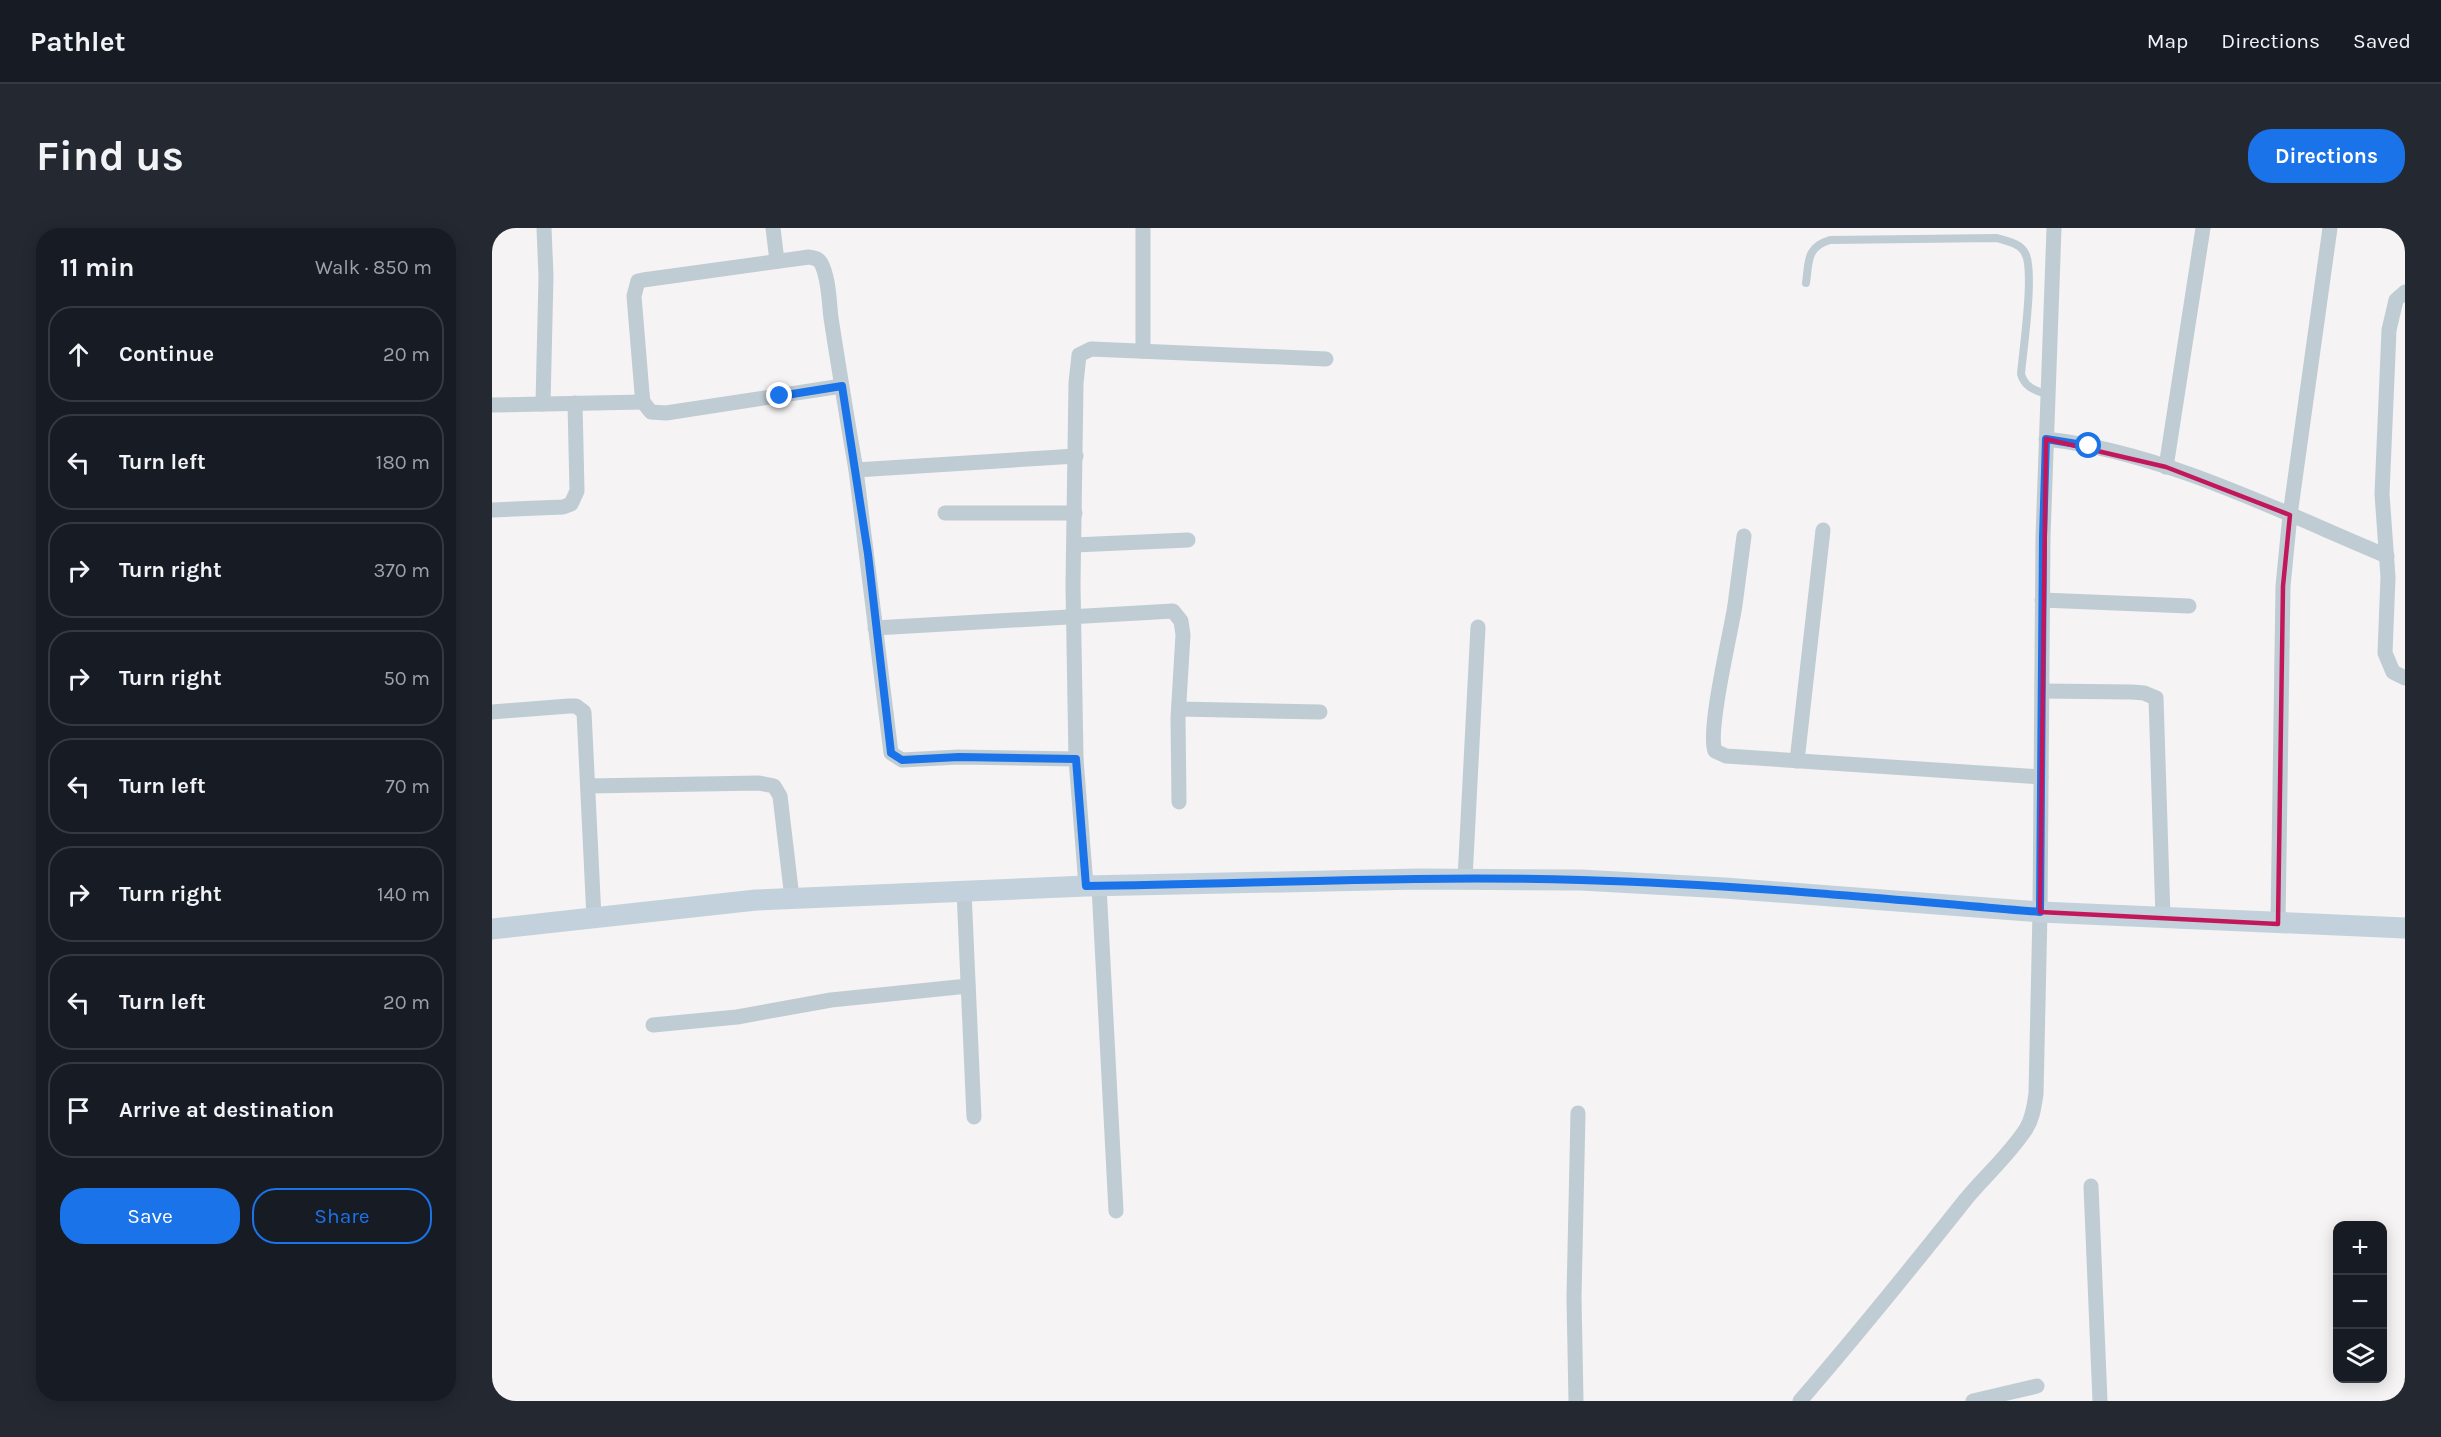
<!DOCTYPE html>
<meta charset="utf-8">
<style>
body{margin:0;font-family:Karla,sans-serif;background:#242831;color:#f1f3f6}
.controls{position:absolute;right:18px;bottom:18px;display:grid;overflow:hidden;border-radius:12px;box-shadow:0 3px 15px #0003}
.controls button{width:54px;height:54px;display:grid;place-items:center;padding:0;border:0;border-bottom:2px solid #363941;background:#171b24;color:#f1f3f6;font:30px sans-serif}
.stop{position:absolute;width:18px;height:18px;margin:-14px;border:4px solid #1a73e8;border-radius:50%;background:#fff}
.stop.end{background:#1a73e8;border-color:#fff;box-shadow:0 2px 6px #0008}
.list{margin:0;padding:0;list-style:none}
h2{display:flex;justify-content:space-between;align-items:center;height:78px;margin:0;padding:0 24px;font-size:26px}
h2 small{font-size:20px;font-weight:400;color:#9ea1a6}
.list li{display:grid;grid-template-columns:39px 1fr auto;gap:18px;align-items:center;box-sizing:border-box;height:96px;margin:0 12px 12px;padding:0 12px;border:2px solid #363941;border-radius:24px}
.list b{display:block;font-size:22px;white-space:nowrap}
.list em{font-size:20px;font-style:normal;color:#9ea1a6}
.actions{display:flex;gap:12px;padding:18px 24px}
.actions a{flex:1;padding:14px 0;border:2px solid #1a73e8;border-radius:24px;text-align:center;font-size:21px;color:#1a73e8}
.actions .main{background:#1a73e8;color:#fff}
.icon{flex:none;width:33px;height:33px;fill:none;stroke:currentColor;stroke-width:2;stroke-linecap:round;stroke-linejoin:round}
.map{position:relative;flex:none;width:1913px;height:1173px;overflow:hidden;border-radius:24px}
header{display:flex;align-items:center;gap:36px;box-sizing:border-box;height:84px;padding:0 30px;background:#171b24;border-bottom:2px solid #363941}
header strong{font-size:28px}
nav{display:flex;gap:33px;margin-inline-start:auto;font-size:21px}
.intro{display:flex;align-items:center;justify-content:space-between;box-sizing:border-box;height:144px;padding:0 36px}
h1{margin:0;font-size:42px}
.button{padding:15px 27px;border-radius:24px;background:#1a73e8;color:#fff;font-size:21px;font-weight:700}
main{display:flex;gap:36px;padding:0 36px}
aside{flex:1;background:#171b24;border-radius:24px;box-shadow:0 3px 15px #0003}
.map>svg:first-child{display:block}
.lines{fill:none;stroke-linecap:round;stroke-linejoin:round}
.lane{stroke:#bfccd3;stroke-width:8}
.street{stroke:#bfccd3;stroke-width:15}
.secondary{stroke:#c2d1db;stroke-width:21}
.route{stroke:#1a73e8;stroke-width:8}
.marked{fill:none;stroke:#c2185b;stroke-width:4.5;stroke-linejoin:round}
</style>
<header>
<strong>Pathlet</strong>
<nav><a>Map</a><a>Directions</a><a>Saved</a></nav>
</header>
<div class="intro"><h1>Find us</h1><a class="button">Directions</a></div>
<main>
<aside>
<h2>11 min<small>Walk · 850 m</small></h2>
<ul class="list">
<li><svg class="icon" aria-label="ahead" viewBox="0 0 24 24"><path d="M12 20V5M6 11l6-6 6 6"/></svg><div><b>Continue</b></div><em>20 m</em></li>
<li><svg class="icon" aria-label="left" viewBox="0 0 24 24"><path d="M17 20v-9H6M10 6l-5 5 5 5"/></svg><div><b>Turn left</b></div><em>180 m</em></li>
<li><svg class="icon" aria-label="right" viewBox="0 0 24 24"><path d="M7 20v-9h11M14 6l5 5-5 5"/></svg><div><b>Turn right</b></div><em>370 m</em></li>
<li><svg class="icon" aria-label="right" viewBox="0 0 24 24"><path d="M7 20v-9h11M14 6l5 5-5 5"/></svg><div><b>Turn right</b></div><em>50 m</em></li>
<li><svg class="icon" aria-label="left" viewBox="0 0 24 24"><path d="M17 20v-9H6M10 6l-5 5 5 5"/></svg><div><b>Turn left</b></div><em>70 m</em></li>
<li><svg class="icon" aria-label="right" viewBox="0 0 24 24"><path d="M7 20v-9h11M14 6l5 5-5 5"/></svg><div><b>Turn right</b></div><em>140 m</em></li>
<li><svg class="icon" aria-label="left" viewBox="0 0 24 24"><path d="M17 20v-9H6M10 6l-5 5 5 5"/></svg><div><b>Turn left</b></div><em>20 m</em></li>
<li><svg class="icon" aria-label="arrive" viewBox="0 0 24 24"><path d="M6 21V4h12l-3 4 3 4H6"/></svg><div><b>Arrive at destination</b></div></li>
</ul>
<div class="actions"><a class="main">Save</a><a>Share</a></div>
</aside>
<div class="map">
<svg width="1913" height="1173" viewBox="0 0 1913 1173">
<rect width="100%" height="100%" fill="#f5f3f3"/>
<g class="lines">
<path class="lane" d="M1314,55C1317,34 1314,19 1338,12L1505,10C1514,13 1528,15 1533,25C1543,42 1531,122 1529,146C1533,160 1543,162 1556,167"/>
<g class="street">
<path d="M281,0L285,33"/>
<path d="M651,0V123"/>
<path d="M1913,64L1904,72L1897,102L1890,266L1896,349L1893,425L1901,444L1913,450"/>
<path d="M350,158L174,185L159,184L151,174L150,165L142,68L146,53L151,52L317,29C322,30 326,30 329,35C337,50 337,74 339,90C347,141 355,191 364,242L399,525L410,532L467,529L584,531"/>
<path d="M51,176L54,48L52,0"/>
<path d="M0,177L151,174"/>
<path d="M1554,211C1671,224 1787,283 1895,328"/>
<path d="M1674,239L1711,0"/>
<path d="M364,242L584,228"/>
<path d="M0,282L71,279L79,276L85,263L83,175"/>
<path d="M453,285H583"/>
<path d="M1252,308C1249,331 1246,354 1243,377C1239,404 1215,503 1223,523L1234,528L1549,549"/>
<path d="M582,317L696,312"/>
<path d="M1550,372L1697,378"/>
<path d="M383,400L681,383L689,393L691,407L686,490L687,574"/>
<path d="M1550,463L1640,464L1652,465L1664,470L1671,690"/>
<path d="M687,481L828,484"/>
<path d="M0,484L77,478H84L92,484L102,690"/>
<path d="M1305,533L1331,302"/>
<path d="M96,558L267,555L282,558L288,568L300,670"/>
<path d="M973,651L986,399"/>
<path d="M594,658L584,531L581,357L584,155L587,127L599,121L834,131"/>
<path d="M607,658L624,983"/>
<path d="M472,663L482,889"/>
<path d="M1786,696L1791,358L1798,287L1838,0"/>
<path d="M161,797L245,789L339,772L476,758"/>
<path d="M1599,958L1608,1173"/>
<path d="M1084,1173L1082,1069L1086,885"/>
<path d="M1308,1173C1365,1107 1420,1039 1474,971C1494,947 1517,927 1534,901C1541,890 1542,878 1544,866L1548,684L1551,309L1562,0"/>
<path d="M1481,1173L1545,1158"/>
</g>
<path class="secondary" d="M0,701L264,672L594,658L927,651L1089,652L1233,660L1548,684L1913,700"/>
</g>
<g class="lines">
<path class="route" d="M288,168L350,158L376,326L399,525L410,532L467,529L584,531L594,658C759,656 924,647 1089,652C1242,656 1395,671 1548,684L1551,309L1554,211L1597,218"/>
</g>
<path class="marked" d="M1554,211L1674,239L1798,287L1791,358L1786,696L1548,684Z"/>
</svg>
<div class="controls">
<button>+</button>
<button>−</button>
<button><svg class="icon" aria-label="layers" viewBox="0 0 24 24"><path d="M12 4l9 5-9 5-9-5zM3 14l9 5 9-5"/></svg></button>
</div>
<div class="stop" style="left:1597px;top:218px"></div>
<div class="stop end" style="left:288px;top:168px"></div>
</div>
</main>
